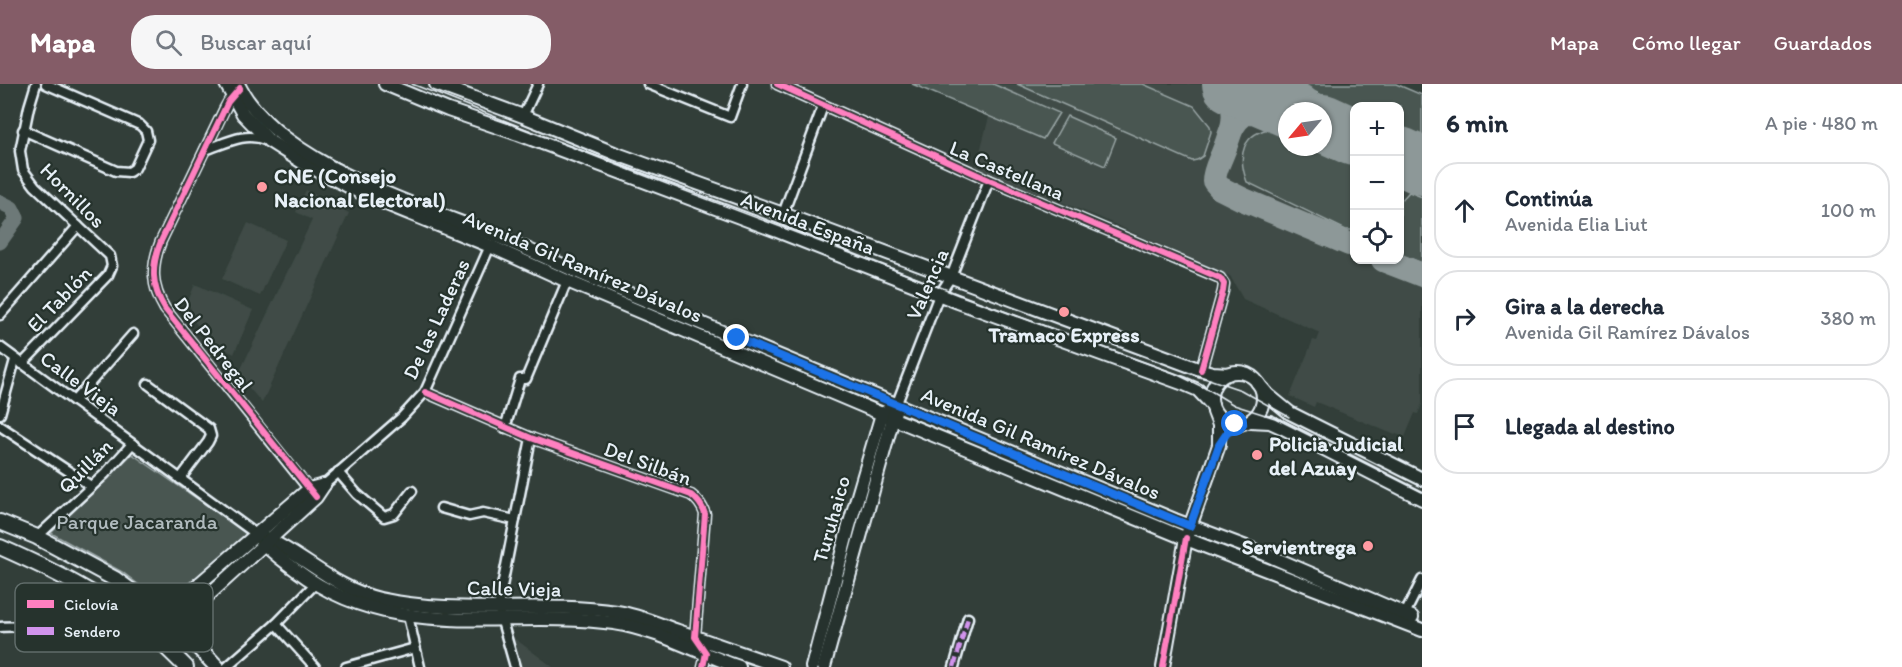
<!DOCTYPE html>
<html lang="es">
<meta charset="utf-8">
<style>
body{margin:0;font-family:Itim,sans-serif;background:#f6f6f7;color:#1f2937}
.controls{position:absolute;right:18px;top:18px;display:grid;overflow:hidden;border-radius:12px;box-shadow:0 2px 4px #0004}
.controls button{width:54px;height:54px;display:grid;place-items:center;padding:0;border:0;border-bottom:2px solid #e0e1e3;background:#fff;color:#1f2937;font:30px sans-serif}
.compass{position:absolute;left:1278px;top:18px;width:54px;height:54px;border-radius:50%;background:#fff;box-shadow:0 2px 4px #0004;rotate:241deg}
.stop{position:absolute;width:18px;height:18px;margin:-14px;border:4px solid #1a73e8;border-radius:50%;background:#fff}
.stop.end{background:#1a73e8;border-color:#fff;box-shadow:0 2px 6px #0008}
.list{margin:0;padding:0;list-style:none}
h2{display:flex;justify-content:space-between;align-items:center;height:78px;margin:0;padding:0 24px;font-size:26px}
h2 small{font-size:20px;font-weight:400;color:#747a83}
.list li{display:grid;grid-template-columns:39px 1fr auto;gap:18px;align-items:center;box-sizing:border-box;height:96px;margin:0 12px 12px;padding:0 12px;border:2px solid #e0e1e3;border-radius:24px}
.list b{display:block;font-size:22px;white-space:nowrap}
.list p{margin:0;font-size:20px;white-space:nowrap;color:#747a83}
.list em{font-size:20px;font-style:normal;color:#747a83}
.icon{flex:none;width:33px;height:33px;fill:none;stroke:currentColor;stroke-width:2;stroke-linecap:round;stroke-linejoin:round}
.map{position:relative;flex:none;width:1422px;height:583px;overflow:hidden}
header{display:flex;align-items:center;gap:36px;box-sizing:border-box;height:84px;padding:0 30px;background:#845c67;color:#fff}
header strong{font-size:28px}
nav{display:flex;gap:33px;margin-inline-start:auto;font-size:21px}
.search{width:420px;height:54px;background:#f6f6f7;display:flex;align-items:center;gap:15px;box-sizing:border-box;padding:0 21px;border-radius:24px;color:#747a83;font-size:22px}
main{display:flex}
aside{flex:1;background:#fff}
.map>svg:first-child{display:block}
.built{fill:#3f4b46;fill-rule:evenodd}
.green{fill:#495651;stroke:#98a4a4;stroke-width:1.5}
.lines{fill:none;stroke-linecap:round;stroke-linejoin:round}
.river{stroke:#6d7978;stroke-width:15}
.taxiway{stroke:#8d9898;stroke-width:24}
.runway{stroke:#8d9898;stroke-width:58}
.street-casing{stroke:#e8f1f8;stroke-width:13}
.secondary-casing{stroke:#e8f1f8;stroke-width:16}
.primary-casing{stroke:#e8f1f8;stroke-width:18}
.street{stroke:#26332d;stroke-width:8}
.secondary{stroke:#26332d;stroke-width:12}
.primary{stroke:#26332d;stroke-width:14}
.tram{stroke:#e8f1f8;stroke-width:1.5}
.quiet{stroke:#d193ec;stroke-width:4.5;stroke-dasharray:9 4.5;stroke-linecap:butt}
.cycleway-casing{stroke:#26332d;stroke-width:10}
.cycleway{stroke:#ff80c0;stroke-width:6}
.route{stroke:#1a73e8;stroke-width:8}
.poi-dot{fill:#ff9aa2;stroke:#26332d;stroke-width:2}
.labels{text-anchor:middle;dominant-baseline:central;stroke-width:4.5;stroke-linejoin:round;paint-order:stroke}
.street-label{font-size:21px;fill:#e8f1f8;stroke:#26332d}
.poi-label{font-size:21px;font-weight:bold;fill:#e8f1f8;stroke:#26332d;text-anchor:start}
.park-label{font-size:21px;fill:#b0bbbe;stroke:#26332d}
.key{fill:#26332d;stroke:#606c6a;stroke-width:1.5}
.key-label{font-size:16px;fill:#e8f1f8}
</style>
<header>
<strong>Mapa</strong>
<div class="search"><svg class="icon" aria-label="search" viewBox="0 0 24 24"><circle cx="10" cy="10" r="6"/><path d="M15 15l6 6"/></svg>Buscar aquí</div>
<nav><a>Mapa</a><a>Cómo llegar</a><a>Guardados</a></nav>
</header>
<main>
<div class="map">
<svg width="1422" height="583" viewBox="0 0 1422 583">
<rect width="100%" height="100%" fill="#323e39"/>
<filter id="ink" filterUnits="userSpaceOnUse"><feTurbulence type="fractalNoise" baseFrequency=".0167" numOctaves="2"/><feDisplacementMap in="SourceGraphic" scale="12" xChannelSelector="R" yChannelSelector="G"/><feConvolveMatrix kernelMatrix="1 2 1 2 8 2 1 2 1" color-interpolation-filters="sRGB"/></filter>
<g filter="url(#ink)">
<g class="built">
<path d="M912,0H1396L1422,11V320L1418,330L1415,329L1405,353L1396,350L1395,351L1316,318L1314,323L1290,312L1313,256L1317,257L1320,249L1243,215L1230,192L1096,132L990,90L976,83L989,33ZM1354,22H1400V176H1354ZM1287,27H1323V63H1287Z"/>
<path d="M306,106L349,129L262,319L238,291L312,136L296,128Z"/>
<path d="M248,139L286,156L260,212L222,195Z"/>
<path d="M195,200L253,226L234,270L210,257L189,231L191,224L186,222Z"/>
<path d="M514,554L553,583H522Z"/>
</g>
<g class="green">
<path d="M912,0H993L1059,29L1043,55Z"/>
<path d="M1017,0H1143L1194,22L1210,42L1211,48L1203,72L1197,76L1192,77Z"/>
<path d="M1297,0H1396L1422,11V53L1400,44V22H1354V25Z"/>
<path d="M1067,32L1116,54L1105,82L1052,59Z"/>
<path d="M1273,44L1287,50V63H1315L1354,81V146H1346L1247,98C1237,71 1242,49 1273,44Z"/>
<path d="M1409,108L1422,113V179L1400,170V118Z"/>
<path d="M132,370L247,449L165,521L122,488L51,449Z"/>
<path d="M253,454L260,461L178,535L171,530Z"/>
</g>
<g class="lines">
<path class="river" d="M0,118L12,124L17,134L0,158"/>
<g class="taxiway">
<path d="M1221,0C1232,12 1236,28 1232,44"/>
<path d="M1294,27C1272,20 1244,20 1232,44C1229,51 1227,59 1224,66C1220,77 1214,86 1214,97L1220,104L1242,115L1349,160H1354"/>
<path d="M1400,93L1405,89L1422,87"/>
<path d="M1383,176L1422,191"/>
</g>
<g class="runway">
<path d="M1231,0L1294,27"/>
<path d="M1323,39L1354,53"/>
<path d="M1400,72L1422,82"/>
</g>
<defs>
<g id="street">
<path d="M648,0L730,33L742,0"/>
<path d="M777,0L989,96L1220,194L1224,200L1223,207L1201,286"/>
<path d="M234,8L224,26L161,157C151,182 151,202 165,225L312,409"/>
<path d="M523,32L538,0"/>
<path d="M23,46L116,87L129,88L135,84L148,56L146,47L140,41L46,0"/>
<path d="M205,66C224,60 245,47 265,56"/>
<path d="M783,130L823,22"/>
<path d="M0,231L78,142"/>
<path d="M0,263L256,450"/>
<path d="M22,280L108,191L112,182L110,172L35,102L23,86L20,67L29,23L36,0"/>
<path d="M148,300L209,345L211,352L208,358L180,395"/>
<path d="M425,308L531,354L691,411C698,416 702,421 705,430L695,553L697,557"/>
<path d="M74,317L133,250"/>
<path d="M897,319L939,211L951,193L989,96"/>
<path d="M0,330L15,276"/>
<path d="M0,342L91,402"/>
<path d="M505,344L520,295H526L567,197"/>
<path d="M338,388L357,410L384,433L394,430L412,407"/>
<path d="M324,401L402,333L425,308L490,162"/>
<path d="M441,424L469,432L483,429L515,436"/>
<path d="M37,453L105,390L132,360"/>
<path d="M408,532L420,583"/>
<path d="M1403,534L1422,496"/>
<path d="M276,540L315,583"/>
<path d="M0,543C43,541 75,544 114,522"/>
<path d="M227,583L276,540L315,500"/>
<path d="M346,583L415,564"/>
<path d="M515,583L498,523L531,354"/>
<path d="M703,583L706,571L705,567"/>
<path d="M954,583L968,534"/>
</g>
<g id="secondary">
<path d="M226,0L243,30L269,57L305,80L367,112L490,162L567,197L882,330L1199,460L1422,546"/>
<path d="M238,0C276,78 415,120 491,150C524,163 555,178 587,192L1175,436L1265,470L1412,533"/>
<path d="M385,0L448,26L518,50L777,147L958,218L1184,300L1198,306L1212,321"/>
<path d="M436,0L523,32L614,69L783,130L1201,286L1213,289L1228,290"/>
<circle cx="1237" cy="314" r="26"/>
<path d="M1257,298L1268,311L1290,329L1422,395"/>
<path d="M1250,337L1270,338L1281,343L1422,415"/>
<path d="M256,450C300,467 332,504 380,515C458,532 539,517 617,528C637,531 658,540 678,547C712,559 746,571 781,583"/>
<path d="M258,453C269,467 283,476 296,486C395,561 502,524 614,539C658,546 699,569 739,583"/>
<path d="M148,547L170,525L309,405L324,401"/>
<path d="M159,556L316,413L324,401"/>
<path d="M812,583L849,442L882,330L889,326"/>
<path d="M824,583L895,327"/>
<path d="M1163,583L1186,454L1219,361V341L1214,328"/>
</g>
<g id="primary">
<path d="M0,438L37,453L115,495L176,540L217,583"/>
<path d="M0,463C52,486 105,512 149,548C162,559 174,571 186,583"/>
</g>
</defs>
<use href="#street" class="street-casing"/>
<use href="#secondary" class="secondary-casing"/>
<use href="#primary" class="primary-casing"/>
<use href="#street" class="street"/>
<use href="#secondary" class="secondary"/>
<use href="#primary" class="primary"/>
<g class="tram">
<path d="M412,0L630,86L1009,229L1174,289L1211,307L1234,321L1275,334L1422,408"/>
<path d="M1191,289L1241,306L1289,333"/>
</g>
<path class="quiet" d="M954,583L968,534"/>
<defs>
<g id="cycleway">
<path d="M777,0L989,96L1220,194L1224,200L1223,207L1201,286"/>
<path d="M240,4L228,18L161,157C151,182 151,202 165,225L316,413"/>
<path d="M425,308L531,354L691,411C698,416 702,421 705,430L695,553L706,569L703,583"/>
<path d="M1163,583L1186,454"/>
</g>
</defs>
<use href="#cycleway" class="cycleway-casing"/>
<use href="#cycleway" class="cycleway"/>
</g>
</g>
<g class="lines" filter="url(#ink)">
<path class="route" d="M737,254L1190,442L1219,361L1227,349L1243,340H1235"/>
</g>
<g class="poi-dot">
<circle cx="262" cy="103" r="6"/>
<circle cx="1064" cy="228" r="6"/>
<circle cx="1257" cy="371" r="6"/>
<circle cx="1368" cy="462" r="6"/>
</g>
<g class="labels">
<g class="street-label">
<text transform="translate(1007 86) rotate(23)">La Castellana</text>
<text transform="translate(73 111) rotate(45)">Hornillos</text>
<text transform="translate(808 139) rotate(21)">Avenida España</text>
<text transform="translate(583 182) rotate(23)">Avenida Gil Ramírez Dávalos</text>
<text transform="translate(927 200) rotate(-66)">Valencia</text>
<text transform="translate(59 215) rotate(-46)">El Tablón</text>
<text transform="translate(436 235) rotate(-65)">De las Laderas</text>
<text transform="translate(214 260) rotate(52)">Del Pedregal</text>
<text transform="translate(81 299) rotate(36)">Calle Vieja</text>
<text transform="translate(1041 359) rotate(23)">Avenida Gil Ramírez Dávalos</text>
<text transform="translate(648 379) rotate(20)">Del Silbán</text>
<text transform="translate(85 382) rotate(-45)">Quillán</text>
<text transform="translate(831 435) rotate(-74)">Turuhaico</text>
<text transform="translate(514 504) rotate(1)">Calle Vieja</text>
</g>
<g class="poi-label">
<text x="274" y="91">CNE (Consejo<tspan x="274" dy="24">Nacional Electoral)</tspan></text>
<text x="1064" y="250" text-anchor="middle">Tramaco Express</text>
<text x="1269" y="359">Policia Judicial<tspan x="1269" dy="24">del Azuay</tspan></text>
<text x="1356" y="462" text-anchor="end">Servientrega</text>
</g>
<g class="park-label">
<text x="137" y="437">Parque Jacaranda</text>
</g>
</g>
<rect x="15" y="499" width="198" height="69" rx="9" class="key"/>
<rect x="27" y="516" width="27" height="8" fill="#ff80c0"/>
<rect x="27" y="543" width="27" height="8" fill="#d193ec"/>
<g class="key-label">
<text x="64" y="526">Ciclovía</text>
<text x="64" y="553">Sendero</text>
</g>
</svg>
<div class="controls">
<button>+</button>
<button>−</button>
<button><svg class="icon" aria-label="locate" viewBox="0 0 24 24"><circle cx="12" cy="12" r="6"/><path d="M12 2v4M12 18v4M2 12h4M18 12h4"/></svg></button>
</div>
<svg class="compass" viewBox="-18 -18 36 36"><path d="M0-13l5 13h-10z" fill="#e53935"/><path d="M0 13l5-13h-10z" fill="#747a83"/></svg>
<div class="stop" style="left:1235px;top:340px"></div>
<div class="stop end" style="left:737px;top:254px"></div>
</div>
<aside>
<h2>6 min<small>A pie · 480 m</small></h2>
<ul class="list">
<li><svg class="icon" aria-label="ahead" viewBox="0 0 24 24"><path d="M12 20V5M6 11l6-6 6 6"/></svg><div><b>Continúa</b><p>Avenida Elia Liut</p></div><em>100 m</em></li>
<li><svg class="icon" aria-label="right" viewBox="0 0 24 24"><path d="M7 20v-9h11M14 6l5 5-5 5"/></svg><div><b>Gira a la derecha</b><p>Avenida Gil Ramírez Dávalos</p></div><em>380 m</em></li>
<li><svg class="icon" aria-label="arrive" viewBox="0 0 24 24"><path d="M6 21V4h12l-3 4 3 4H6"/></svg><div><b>Llegada al destino</b></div></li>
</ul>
</aside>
</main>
